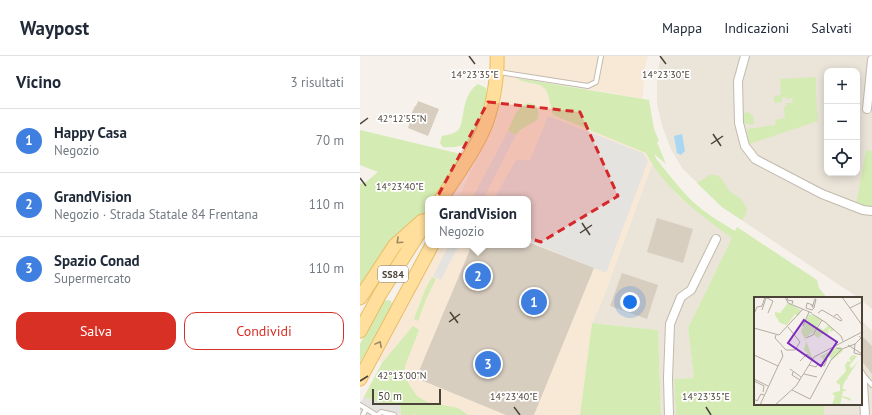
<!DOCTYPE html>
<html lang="it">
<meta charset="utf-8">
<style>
body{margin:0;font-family:"PT Sans",sans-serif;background:#f2f2f3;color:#1f2937}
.controls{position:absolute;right:12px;top:12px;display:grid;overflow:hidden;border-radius:8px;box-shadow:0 2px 10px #0003}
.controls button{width:36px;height:36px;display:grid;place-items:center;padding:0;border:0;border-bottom:1px solid #e0e1e3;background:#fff;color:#1f2937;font:20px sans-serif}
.scale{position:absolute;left:12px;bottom:10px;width:69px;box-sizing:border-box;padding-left:4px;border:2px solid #4b4338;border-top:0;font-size:11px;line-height:14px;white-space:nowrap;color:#4b4338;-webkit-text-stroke:3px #fff;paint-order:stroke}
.you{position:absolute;left:270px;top:246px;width:14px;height:14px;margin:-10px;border:3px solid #fff;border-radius:50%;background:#1a73e8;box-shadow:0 0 0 6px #1a73e833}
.badge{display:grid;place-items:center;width:26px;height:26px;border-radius:50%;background:#d93025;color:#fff;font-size:13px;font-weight:700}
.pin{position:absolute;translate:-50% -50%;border:2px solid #fff;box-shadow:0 1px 4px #0006}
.popup{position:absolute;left:65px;top:140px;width:106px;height:52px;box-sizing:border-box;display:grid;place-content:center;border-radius:8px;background:#fff;filter:drop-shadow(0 1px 3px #0005);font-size:13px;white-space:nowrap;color:#747a83}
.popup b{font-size:15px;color:#1f2937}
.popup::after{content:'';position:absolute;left:50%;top:100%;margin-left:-8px;border:8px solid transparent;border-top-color:#fff}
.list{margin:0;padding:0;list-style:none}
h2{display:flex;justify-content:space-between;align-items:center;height:52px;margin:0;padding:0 16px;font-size:17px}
h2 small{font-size:13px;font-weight:400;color:#747a83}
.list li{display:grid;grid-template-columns:26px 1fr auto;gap:12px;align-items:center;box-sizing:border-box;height:64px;padding:0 16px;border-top:1px solid #e0e1e3}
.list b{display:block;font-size:15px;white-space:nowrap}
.list p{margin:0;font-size:13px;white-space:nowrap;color:#747a83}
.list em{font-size:13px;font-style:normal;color:#747a83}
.actions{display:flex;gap:8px;padding:12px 16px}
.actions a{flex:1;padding:9px 0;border:1px solid #d93025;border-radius:12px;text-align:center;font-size:14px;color:#d93025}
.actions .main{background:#d93025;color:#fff}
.icon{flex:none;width:22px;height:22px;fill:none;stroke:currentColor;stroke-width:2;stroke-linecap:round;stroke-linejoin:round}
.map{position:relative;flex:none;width:512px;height:359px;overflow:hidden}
header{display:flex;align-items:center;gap:24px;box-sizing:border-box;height:56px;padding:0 20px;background:#fff;border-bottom:1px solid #e0e1e3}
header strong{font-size:19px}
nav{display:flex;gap:22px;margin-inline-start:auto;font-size:14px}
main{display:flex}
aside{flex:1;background:#fff}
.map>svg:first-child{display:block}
.residential{fill:#eae4d9;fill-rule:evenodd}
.commercial{fill:#f8e9d7}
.green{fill:#d4ebb3}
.parking{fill:#e5e3e0}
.water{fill:#a7d7f3}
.building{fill:#d8cec0}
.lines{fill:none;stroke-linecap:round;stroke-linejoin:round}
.lane-casing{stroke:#c2baad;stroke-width:6}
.street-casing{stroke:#c2baad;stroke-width:10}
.primary-casing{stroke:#e9bd67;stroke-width:15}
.lane{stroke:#fff;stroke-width:4}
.street{stroke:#fff;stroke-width:8}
.primary{stroke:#ffdf9b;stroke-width:13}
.oneway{stroke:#9c8965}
.marked{fill:#d62828;fill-opacity:0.2;stroke:#d62828;stroke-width:3;stroke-dasharray:8 5;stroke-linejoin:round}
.ticks{fill:none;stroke:#4b4338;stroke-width:1.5}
.labels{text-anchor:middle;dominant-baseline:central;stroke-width:3.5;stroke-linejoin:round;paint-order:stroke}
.shield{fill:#fff;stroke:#817b74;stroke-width:1}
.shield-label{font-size:10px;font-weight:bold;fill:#4b4338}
.inset-road{fill:none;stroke:#b2aca3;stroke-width:1}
.view{fill:#7b2cbf;fill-opacity:0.15;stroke:#7b2cbf;stroke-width:2}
.inset-edge{fill:none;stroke:#4b4338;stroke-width:2}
.ticks-label{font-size:10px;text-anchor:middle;fill:#4b4338;stroke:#fff;stroke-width:3.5;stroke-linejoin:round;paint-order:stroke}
</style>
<header>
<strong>Waypost</strong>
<nav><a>Mappa</a><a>Indicazioni</a><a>Salvati</a></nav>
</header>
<main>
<aside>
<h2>Vicino<small>3 risultati</small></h2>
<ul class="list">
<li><span class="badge" style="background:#3f7fe0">1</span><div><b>Happy Casa</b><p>Negozio</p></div><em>70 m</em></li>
<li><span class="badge" style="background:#3f7fe0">2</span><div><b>GrandVision</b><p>Negozio · Strada Statale 84 Frentana</p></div><em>110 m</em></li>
<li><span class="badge" style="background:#3f7fe0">3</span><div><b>Spazio Conad</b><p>Supermercato</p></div><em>110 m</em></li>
</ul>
<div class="actions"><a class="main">Salva</a><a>Condividi</a></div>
</aside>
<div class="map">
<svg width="512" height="359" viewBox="0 0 512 359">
<rect width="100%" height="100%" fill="#f6f2eb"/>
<g class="residential">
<path d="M301,0H512V253L501,244V242H499L362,151L322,112L311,93L302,70L297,48V18ZM467,15H497V117H467Z"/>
<path d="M292,108L320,142L372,182L328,272L334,322L314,323L316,359H301L298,274L232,267L244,240Z"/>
<path d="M501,264L512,275V359H464V348H501Z"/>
</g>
<path class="commercial" d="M143,0H288L284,15L283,43L160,21L157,22L161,25L182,30L188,35L189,44L286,97L292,108L244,240L232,267L220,359H0V348L22,307L18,304L75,189H168V143H98L129,77L139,45L144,18Z"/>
<g class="green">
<path d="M456,21V42L458,65L389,88L387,73L416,69L415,64L425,62L424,51L427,50L426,47H433L432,42L426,43V41L422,42V46L414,47V40L421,39L420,23Z"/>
<path d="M157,22L289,44L294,73L299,85L297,86L306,108L294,98L297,104C308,117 319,132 331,144C344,156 360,166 375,175L377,171L457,224L459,232L467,242H395V348H464V359H316L314,323L334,322L328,272L372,182C339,158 305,134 286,97L193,59C191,53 189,38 186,34C180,25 164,29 157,22Z"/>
<path d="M118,28L126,32C129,42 120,75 112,83C105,91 93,92 83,91L80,87L82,80C87,79 93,78 97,75C106,69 99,41 118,28Z"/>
<path d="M170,47L175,49C179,54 179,59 177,64L160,74L156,79L148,75C153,64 157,48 170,47Z"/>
<path d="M387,56C394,58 395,63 393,69L384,67C380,62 381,58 387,56Z"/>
<path d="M0,74L105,99L77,143H68V153L0,231V128L6,126L18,116L0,109Z"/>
<path d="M506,94L512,95V152L496,149Z"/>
<path d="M350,119H357L362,123L369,135L381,143L387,153L385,160L382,164L362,151L337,127Z"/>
<path d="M72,221L76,223L66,243L58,265L54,263L65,234Z"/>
<path d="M27,244L31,245L33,251L0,307V288L24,245Z"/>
<path d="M232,267L298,274L301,359H220Z"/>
<path d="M53,270L59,274L45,310V321L50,330L57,340L67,346L98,352L108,359H57L54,358L53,359H41L40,349L21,347L4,341L22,307Z"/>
</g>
<g class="parking">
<path d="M188,60L283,97L288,105L246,217L168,185V143H134L156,104H170Z"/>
<path d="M148,75L156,79L123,143H112Z"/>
<path d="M89,189H99L81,224L73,220Z"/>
<path d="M4,341L21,347L40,349L41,359L19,354L16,359H0V348Z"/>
</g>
<path class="water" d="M322,78L325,95L321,99L317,97L314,80Z"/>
<g class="building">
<path d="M58,45L79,53L68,80L48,72L50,66L48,65L55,50H56Z"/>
<path d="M297,162L333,173L323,207L287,196Z"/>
<path d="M168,186L234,212L174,359H146L56,322L112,189H168Z"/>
<path d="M262,217L298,229L287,263L250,250Z"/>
<path d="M501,279L512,290V318L501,304Z"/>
</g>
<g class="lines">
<defs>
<g id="lane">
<path d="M139,16L228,30L236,26L241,0"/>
<path d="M501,315L504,320L503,327"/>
<path d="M504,320L512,329"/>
<path d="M0,349L16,359"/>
<path d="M3,359L6,353"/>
<path d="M18,359L21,356L34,359"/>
</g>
<g id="street">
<path d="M385,0L378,25L379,67L385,90L395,103L462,138L503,154L512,155"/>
<path d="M507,53L512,4"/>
<path d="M503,327L505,359"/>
<path d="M309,359L308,322L310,268L321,241L331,234L356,183"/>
</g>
<g id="primary">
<path d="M81,143C96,121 112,99 123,75C132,56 138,21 137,0"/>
<path d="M0,242L35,189L62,165"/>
<path d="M0,275L20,238L68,163"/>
<path d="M0,323L72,189"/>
</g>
</defs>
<use href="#lane" class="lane-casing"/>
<use href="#street" class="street-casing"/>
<use href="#primary" class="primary-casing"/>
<use href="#lane" class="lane"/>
<use href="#street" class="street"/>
<use href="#primary" class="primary"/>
</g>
<defs><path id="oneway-chevron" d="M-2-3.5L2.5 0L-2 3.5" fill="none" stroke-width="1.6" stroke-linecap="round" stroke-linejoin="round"/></defs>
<g class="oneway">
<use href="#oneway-chevron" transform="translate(39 185) rotate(137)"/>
<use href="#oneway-chevron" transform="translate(19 288) rotate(-62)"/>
</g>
<path class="marked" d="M128,46L220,56L258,140L181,186L72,151Z"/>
<path class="ticks" d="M109,0L115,8M300,0L306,8M0,68L8,62M353,78L361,90M351,88L363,80M0,122L6,130M222,167L230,179M220,177L232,169M90,256L98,267M89,266L100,258M0,325L8,320M154,351L160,359M346,351L351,359"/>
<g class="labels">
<rect class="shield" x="18" y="210" width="30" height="16" rx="3"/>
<g class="shield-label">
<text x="33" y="218">SS84</text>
</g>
</g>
<g transform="translate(394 241)">
<rect width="108" height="108" fill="#f6f2eb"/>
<path d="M34,6L47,13L44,19L41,17L33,28L26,26L21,18V15L26,16ZM55,17L67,22L61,34L51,41L58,60L50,53L52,45L47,34ZM69,23L80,33L77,35L75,31L74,36L77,35L73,37L70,35L64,41L60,38L65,30L69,33L74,29ZM86,49L89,54L78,63L75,59L71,60V64L66,59L61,62ZM99,58L103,59L95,69L98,71L105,63L93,81L95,83L92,82L88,91L93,94H89L88,99L96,101L97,104L88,100L86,108H78L81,99L78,96L86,94V88L82,85L92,74L91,68L94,64L97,65L95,61Z" fill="#d4ebb3"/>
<path class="inset-road" d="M11,0L19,4L14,16M31,0L34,6L58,16M34,0L33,3L39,4L38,7M88,0L108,28M59,10H58V8H59L60,5V4L61,2H62L60,11L58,13L52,11L53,6L56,7L58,8L59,9H60M96,11L108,5M8,13L12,1M64,16L68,13L87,24L88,23L83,17L80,19M0,17L3,10L8,9L11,0M58,17L71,25L87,39L89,44M49,29L55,15M0,31L25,38L49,12M22,38L21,41L32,53H41L46,45L34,30M52,41L59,38L68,23M101,47L100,56L108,58M94,48L108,57M82,51L88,52L101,47L107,41L105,39M0,58L24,69L6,108M46,64L53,57L59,62M55,68L62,70L64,67L70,69L73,62M24,69L29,59L27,53M36,72L47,80M39,75L38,78L46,83M50,77L63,80M0,82L14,89M0,84L10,89L9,95M38,93L56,102L77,63L88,52M0,102L3,104L7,97L10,98M21,108L42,89L60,60L108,35"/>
<path class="view" d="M50,23L83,45L67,69L34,46Z"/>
<rect width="108" height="108" class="inset-edge"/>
</g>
<g class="ticks-label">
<text x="115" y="22">14°23'35"E</text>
<text x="306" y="22">14°23'30"E</text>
<text x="42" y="66">42°12'55"N</text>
<text x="40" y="134">14°23'40"E</text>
<text x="42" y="323">42°13'00"N</text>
<text x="154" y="344">14°23'40"E</text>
<text x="346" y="344">14°23'35"E</text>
</g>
</svg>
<div class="controls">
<button>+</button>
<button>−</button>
<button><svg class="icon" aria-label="locate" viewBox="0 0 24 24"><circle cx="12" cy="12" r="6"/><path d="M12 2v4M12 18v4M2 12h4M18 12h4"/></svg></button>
</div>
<div class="scale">50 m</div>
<div class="you"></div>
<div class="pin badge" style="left:174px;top:246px;background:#3f7fe0">1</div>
<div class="pin badge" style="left:118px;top:220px;background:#3f7fe0">2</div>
<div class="popup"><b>GrandVision</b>Negozio</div>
<div class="pin badge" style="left:128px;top:308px;background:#3f7fe0">3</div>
</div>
</main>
